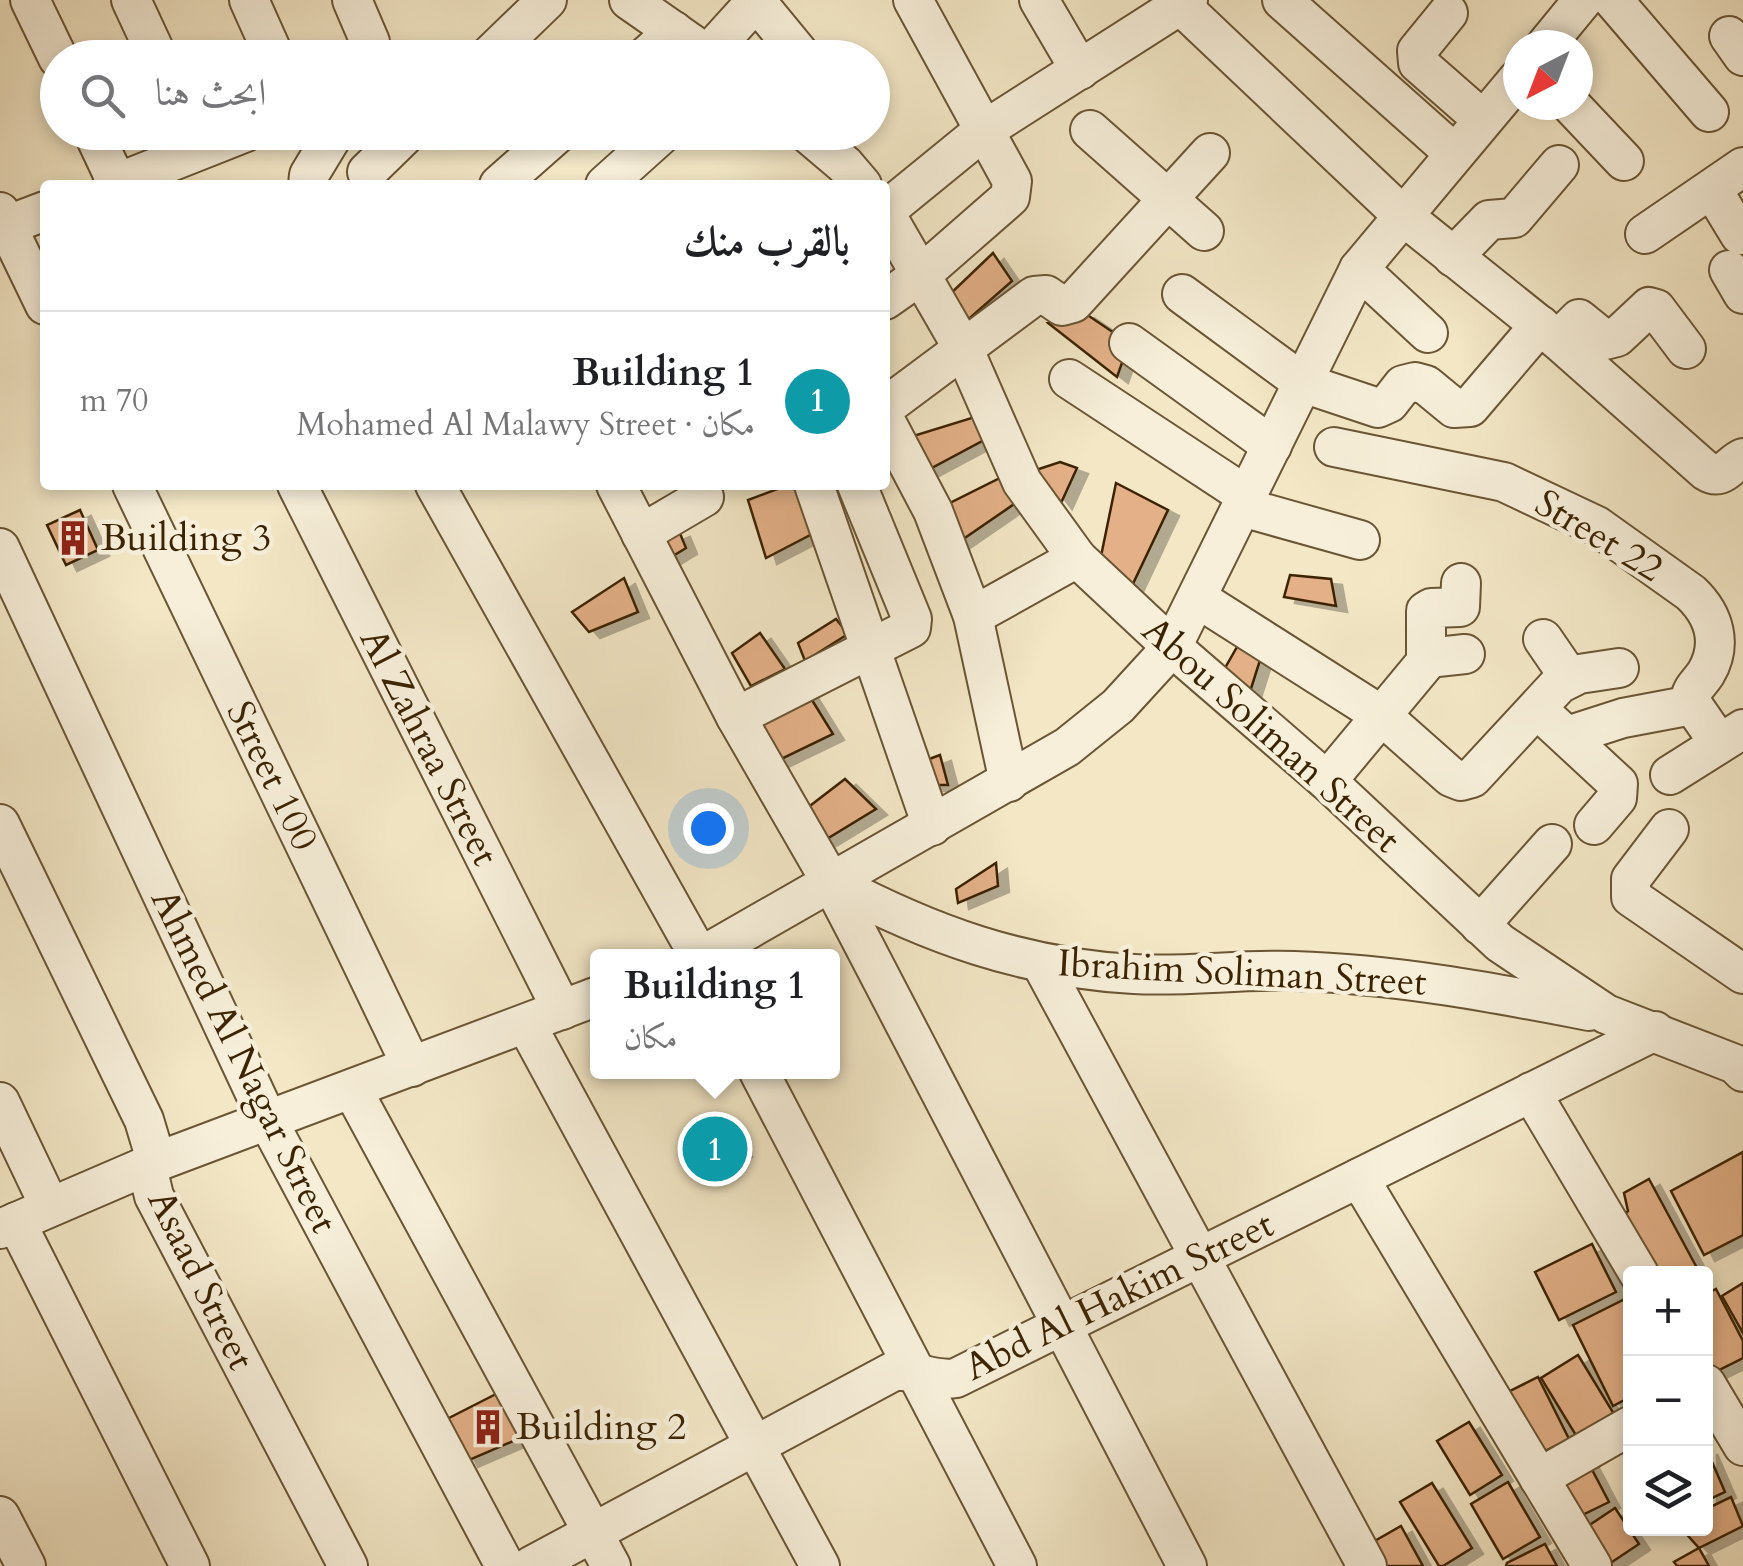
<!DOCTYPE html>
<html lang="ar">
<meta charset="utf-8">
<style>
body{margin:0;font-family:Cardo,Amiri,serif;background:#f6f6f6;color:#202124;direction:rtl}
.controls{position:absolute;right:30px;bottom:30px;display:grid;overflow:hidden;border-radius:10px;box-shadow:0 5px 15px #0003}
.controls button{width:90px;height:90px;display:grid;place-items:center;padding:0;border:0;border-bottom:2px solid #e0e0e0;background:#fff;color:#202124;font:50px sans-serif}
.compass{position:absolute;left:1503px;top:30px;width:90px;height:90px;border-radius:50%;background:#fff;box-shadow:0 5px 15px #0003;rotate:222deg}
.you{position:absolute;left:708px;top:828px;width:35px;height:35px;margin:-25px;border:8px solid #fff;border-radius:50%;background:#1a73e8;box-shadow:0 0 0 15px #1a73e833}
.badge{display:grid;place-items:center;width:65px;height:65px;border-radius:50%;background:#db2777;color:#fff;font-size:32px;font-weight:700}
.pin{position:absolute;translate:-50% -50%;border:5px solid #fff;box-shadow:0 2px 10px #0006}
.popup{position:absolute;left:590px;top:949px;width:250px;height:130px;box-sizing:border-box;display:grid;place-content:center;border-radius:10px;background:#fff;filter:drop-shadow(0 2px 8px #0005);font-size:32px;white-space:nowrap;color:#757577}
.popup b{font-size:38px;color:#202124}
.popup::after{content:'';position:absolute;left:50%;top:100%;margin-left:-20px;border:20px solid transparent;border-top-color:#fff}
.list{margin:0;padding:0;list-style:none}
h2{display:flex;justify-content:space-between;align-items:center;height:130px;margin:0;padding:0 40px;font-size:42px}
h2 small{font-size:32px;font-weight:400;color:#757577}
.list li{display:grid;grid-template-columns:65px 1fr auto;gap:30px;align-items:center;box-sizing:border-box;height:180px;padding:0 40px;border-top:2px solid #e0e0e0}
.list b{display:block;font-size:38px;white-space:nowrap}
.list p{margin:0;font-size:32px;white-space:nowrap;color:#757577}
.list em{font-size:32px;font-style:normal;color:#757577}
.icon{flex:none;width:55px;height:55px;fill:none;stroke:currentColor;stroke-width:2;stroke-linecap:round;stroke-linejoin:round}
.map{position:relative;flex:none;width:1743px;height:1566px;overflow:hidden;direction:ltr}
.search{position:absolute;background:#fff;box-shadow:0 5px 15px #0003;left:40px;top:40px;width:850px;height:110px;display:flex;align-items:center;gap:25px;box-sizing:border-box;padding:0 35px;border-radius:55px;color:#757577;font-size:38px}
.panel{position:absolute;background:#fff;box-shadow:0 5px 15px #0003;left:40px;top:180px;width:850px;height:310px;border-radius:10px;direction:rtl}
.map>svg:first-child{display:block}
.building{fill:#e3b087;stroke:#3c2403;stroke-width:2.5;filter:url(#shadow)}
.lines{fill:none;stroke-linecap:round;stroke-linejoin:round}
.street-casing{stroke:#6a5534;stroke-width:42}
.street{stroke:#f7efda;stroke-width:38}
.labels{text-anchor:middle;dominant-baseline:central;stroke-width:9;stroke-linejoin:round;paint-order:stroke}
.street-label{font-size:38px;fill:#3c2403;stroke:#f7efda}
.poi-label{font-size:38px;fill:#3c2403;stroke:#f7efda;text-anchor:start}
</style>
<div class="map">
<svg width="1743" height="1566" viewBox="0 0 1743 1566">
<defs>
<filter id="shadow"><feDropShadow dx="11" dy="6" stdDeviation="0" flood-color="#0004"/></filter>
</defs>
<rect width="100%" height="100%" fill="#f3e7c6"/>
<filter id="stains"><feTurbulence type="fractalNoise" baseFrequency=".002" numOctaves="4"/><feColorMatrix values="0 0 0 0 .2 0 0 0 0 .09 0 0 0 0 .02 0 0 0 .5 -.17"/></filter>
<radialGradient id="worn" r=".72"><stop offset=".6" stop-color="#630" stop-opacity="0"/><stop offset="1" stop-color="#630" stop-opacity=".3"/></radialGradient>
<g class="building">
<path d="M993,253L1012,281L963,324L947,297Z"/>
<path d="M1083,312L1129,343L1117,377L1048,323Z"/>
<path d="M978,416L984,440L926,471L910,437Z"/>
<path d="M1060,462L1077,468L1061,503L1036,470Z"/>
<path d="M1010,473L1020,500L956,544L944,506Z"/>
<path d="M1116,483L1168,510L1130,590L1099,566Z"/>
<path d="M788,485H805L814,533L766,558L748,500Z"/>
<path d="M80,510L98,550L66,565L47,525Z"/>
<path d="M679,531L686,548L668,559L655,541Z"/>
<path d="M1290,575L1331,579L1336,606L1284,597Z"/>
<path d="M624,578L638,612L589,632L572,612Z"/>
<path d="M836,619L848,634L805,661L798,643Z"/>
<path d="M760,633L785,669L751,686L732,653Z"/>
<path d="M1241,640L1262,654L1248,698L1221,675Z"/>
<path d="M807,692L833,734L773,763L749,722Z"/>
<path d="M940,755L948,785H930L924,761Z"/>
<path d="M845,779L876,809L825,840L802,812Z"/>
<path d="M996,863L998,886L958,903L956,889Z"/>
<path d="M728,1127L741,1151L701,1172L689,1148Z"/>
<path d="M1743,1152V1235L1704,1255L1671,1191Z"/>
<path d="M1649,1179L1697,1268L1687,1274H1650L1621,1218L1628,1211L1624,1193Z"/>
<path d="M1592,1244L1616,1292L1559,1320L1535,1272Z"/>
<path d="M1743,1283V1333L1722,1296Z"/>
<path d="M1716,1289L1743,1341V1358L1707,1376L1706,1294Z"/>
<path d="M1625,1299L1630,1310V1397L1613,1406L1573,1325Z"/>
<path d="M1578,1355L1614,1414L1577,1437L1541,1378Z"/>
<path d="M1538,1377L1569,1439L1533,1457L1502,1395Z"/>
<path d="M506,1389L525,1436L467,1461L447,1419Z"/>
<path d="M1469,1422L1502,1475L1470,1495L1437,1441Z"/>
<path d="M1578,1443L1609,1502L1572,1520L1542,1461Z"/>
<path d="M1706,1448L1725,1492L1706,1501Z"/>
<path d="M1508,1482L1540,1537L1503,1559L1471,1504Z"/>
<path d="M1432,1483L1472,1548L1443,1566H1439L1400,1502Z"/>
<path d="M1731,1497L1743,1526L1699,1548L1681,1528H1706V1509Z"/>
<path d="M1615,1508L1639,1544L1606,1566L1582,1530Z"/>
<path d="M1401,1526L1423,1566H1377L1366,1546Z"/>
<path d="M1545,1544L1557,1566H1506L1507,1563Z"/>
<path d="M1699,1548L1709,1566H1677L1674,1562Z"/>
</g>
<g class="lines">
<defs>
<g id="street">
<path d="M30,0L58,58"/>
<path d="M131,0L158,58"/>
<path d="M249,0L275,58"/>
<path d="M352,0L370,42L371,58"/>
<path d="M629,0L712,58"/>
<path d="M1039,0L1080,70"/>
<path d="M1175,0L1402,215L1558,340L1706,471C1723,482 1729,464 1743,458"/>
<path d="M1282,0L1454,153"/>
<path d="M1613,0L1709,112"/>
<path d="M1448,13L1417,51L1418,63L1483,120"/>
<path d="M1729,36L1743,56"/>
<path d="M1546,45L1583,0"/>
<path d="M708,54L756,1L803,58"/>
<path d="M487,58L547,0"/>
<path d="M644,58L674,31"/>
<path d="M1571,105L1624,161"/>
<path d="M1090,130L1204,231"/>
<path d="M93,132L117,183"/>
<path d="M806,132L845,165L862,185"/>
<path d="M367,172L408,132"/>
<path d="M112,185L246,132"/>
<path d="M308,185L309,175L335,132"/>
<path d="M499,185L559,132"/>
<path d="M605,185L664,132"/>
<path d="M1712,189L1740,235"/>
<path d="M885,211L983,131L1188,0"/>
<path d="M0,212L45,305"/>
<path d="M885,213L964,350L1022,482L1077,558L1172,647L1327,781L1500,943L1606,1014L1735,1064L1743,1072"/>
<path d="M0,228L45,211"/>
<path d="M1645,234L1743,167"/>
<path d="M1453,257L1489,220L1514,218L1559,165"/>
<path d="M1359,269L1428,333"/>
<path d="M1729,270L1743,294"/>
<path d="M1182,294L1303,383L1378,408L1389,403L1403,385L1415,382L1426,385L1454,408L1470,407L1540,325"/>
<path d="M885,300L922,274L1010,197L1012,181L913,0"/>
<path d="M1558,340L1579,319L1605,340L1617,337L1649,307L1656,309L1686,349"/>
<path d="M1129,343L1272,446"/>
<path d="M1069,379L1247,496"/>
<path d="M885,407L1034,296L1046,295L1062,306L1073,303L1210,153"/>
<path d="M885,420L933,511L973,616L1009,782"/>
<path d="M1334,447L1504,482L1597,526L1691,593C1714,615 1723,644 1706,673C1699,684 1691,688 1690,701L1719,743"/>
<path d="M132,485L412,1067"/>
<path d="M297,485L562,1010"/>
<path d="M435,485L699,956"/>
<path d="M616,485L736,717L831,882L1187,1566"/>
<path d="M814,485L932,826"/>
<path d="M1242,507L1360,540"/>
<path d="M641,534L704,497"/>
<path d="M0,548L268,1121L505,1566"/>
<path d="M1197,598L1381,715L1451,777L1461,781L1472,778L1559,684L1579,674L1619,668"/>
<path d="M973,616L1077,558"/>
<path d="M1543,639L1569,677"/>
<path d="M1428,658L1465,654"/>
<path d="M1537,709L1618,784L1617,798L1594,825"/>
<path d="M736,717L911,628L912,619L857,485"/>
<path d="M1567,736L1623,718L1692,705"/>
<path d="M1670,775L1743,729"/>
<path d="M1327,781L1426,662V611L1431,608L1460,607L1461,583"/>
<path d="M0,824L144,1120L153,1150L149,1175L154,1196L348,1566"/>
<path d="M1669,829L1631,879V897L1743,974"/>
<path d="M831,882C929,934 1022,968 1134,974C1187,977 1241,969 1294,971C1394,974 1491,992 1589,1011"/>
<path d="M1480,925L1552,844"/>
<path d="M702,956L1067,747L1118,706L1172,647L1359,269L1518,79"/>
<path d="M1042,965L1367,1566"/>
<path d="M526,1024L820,1566"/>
<path d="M759,1072L1017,1566"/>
<path d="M352,1089L611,1566"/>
<path d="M1531,1092L1639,1274"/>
<path d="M0,1102L50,1207"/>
<path d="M1359,1178L1592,1566"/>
<path d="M16,1222L190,1566"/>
<path d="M0,1229L151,1164L598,996"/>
<path d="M1706,1384L1743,1446"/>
<path d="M1539,1478L1630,1426"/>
<path d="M0,1516L26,1566"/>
<path d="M531,1566L894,1371C916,1369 933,1382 956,1378L1655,1031"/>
</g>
</defs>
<use href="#street" class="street-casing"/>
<use href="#street" class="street"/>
</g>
<defs>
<symbol id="building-bare" viewBox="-9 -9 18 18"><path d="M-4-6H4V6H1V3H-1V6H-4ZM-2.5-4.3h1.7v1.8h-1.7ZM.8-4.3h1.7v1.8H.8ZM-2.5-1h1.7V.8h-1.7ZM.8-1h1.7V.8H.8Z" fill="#8f2418" stroke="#f7efda" stroke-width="2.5" paint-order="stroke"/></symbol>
</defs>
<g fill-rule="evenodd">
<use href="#building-bare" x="48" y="513" width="50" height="50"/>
<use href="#building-bare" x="463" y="1402" width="50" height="50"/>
</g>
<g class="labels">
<g class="street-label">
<text transform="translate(1599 536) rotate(31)">Street 22</text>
<text transform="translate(1271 735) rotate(42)">Abou Soliman Street</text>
<text transform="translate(429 747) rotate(63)">Al Zahraa Street</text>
<text transform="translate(272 776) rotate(64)">Street 100</text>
<text transform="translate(1242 973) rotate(3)">Ibrahim Soliman Street</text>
<text transform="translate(244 1061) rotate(64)">Ahmed Al Nagar Street</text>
<text transform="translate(201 1280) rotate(64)">Asaad Street</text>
<text transform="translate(1119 1296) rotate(-26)">Abd Al Hakim Street</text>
</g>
<g class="poi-label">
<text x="101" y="538">Building 3</text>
<text x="516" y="1427">Building 2</text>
</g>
</g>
<rect width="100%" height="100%" filter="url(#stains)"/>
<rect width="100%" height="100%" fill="url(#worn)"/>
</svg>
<div class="controls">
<button>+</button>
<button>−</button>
<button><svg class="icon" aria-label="layers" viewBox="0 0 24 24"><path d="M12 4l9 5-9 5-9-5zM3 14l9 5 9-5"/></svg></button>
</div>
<svg class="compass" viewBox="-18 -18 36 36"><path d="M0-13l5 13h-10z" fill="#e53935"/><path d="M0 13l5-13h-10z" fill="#757577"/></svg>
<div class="you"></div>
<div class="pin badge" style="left:715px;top:1149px;background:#0f9aa8">1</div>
<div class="popup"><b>Building 1</b>مكان</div>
<div class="search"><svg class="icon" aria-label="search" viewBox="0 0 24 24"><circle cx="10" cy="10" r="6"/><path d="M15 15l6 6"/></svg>ابحث هنا</div>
<section class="panel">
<h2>بالقرب منك<small></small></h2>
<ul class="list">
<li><span class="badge" style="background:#0f9aa8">1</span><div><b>Building 1</b><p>مكان · Mohamed Al Malawy Street</p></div><em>70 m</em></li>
</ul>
</section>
</div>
